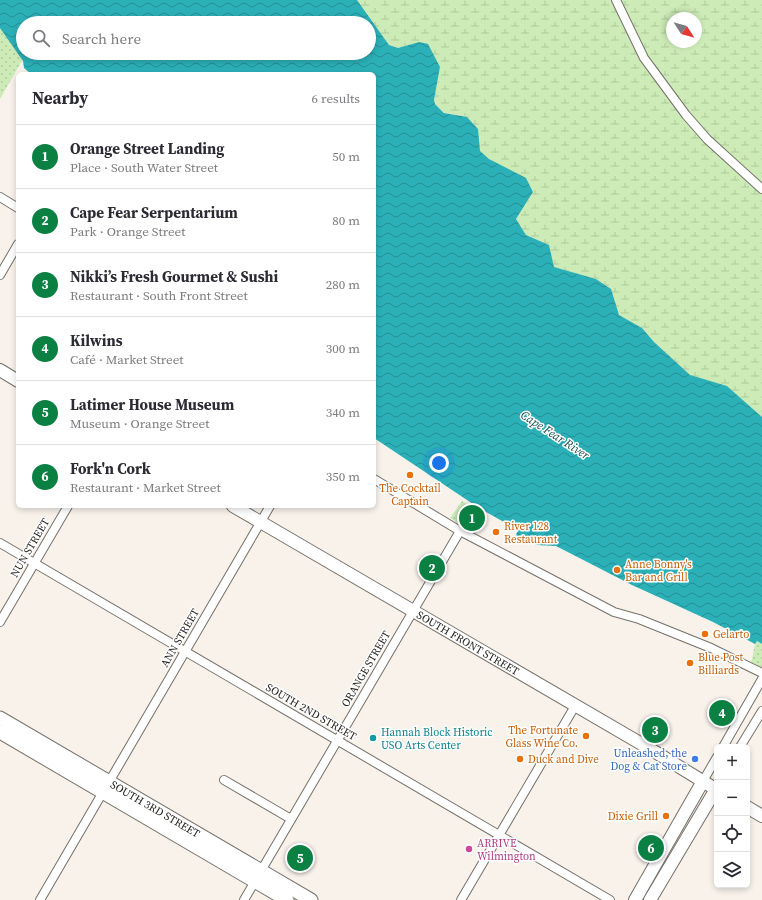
<!DOCTYPE html>
<meta charset="utf-8">
<style>
body{margin:0;font-family:"Source Serif 4",serif;background:#f2f2f3;color:#2b2b33}
.controls{position:absolute;right:12px;bottom:12px;display:grid;overflow:hidden;border-radius:6px;box-shadow:0 2px 6px #0003}
.controls button{width:36px;height:36px;display:grid;place-items:center;padding:0;border:0;border-bottom:1px solid #e1e1e2;background:#fff;color:#2b2b33;font:20px sans-serif}
.compass{position:absolute;left:666px;top:12px;width:36px;height:36px;border-radius:50%;background:#fff;box-shadow:0 2px 6px #0003;rotate:126deg}
.you{position:absolute;left:439px;top:463px;width:14px;height:14px;margin:-10px;border:3px solid #fff;border-radius:50%;background:#1a73e8;box-shadow:0 0 0 6px #1a73e833}
.badge{display:grid;place-items:center;width:26px;height:26px;border-radius:50%;background:#0b8043;color:#fff;font-size:13px;font-weight:700}
.pin{position:absolute;translate:-50% -50%;border:2px solid #fff;box-shadow:0 1px 4px #0006}
.list{margin:0;padding:0;list-style:none}
h2{display:flex;justify-content:space-between;align-items:center;height:52px;margin:0;padding:0 16px;font-size:17px}
h2 small{font-size:13px;font-weight:400;color:#7c7c81}
.list li{display:grid;grid-template-columns:26px 1fr auto;gap:12px;align-items:center;box-sizing:border-box;height:64px;padding:0 16px;border-top:1px solid #e1e1e2}
.list b{display:block;font-size:15px;white-space:nowrap}
.list p{margin:0;font-size:13px;white-space:nowrap;color:#7c7c81}
.list em{font-size:13px;font-style:normal;color:#7c7c81}
.icon{flex:none;width:22px;height:22px;fill:none;stroke:currentColor;stroke-width:2;stroke-linecap:round;stroke-linejoin:round}
.map{position:relative;flex:none;width:762px;height:900px;overflow:hidden}
.search{position:absolute;background:#fff;box-shadow:0 2px 6px #0003;left:16px;top:16px;width:360px;height:44px;display:flex;align-items:center;gap:10px;box-sizing:border-box;padding:0 14px;border-radius:22px;color:#7c7c81;font-size:15px}
.panel{position:absolute;background:#fff;box-shadow:0 2px 6px #0003;left:16px;top:72px;width:360px;height:436px;border-radius:6px}
.map>svg:first-child{display:block}
.green{fill:url(#green-dots)}
.wetland{fill:url(#wetland-marsh);fill-rule:evenodd}
.water{fill:url(#water-waves);fill-rule:evenodd}
.lines{fill:none;stroke-linecap:round;stroke-linejoin:round}
.street-casing{stroke:#76706a;stroke-width:10}
.secondary-casing{stroke:#76706a;stroke-width:14}
.primary-casing{stroke:#76706a;stroke-width:15}
.street{stroke:#fff;stroke-width:8}
.secondary{stroke:#fff;stroke-width:12}
.primary{stroke:#fff;stroke-width:13}
.food-dot{fill:#e8710a;stroke:#fff;stroke-width:1.5}
.culture-dot{fill:#0f9aa8;stroke:#fff;stroke-width:1.5}
.shop-dot{fill:#3f7fe0;stroke:#fff;stroke-width:1.5}
.hotel-dot{fill:#d1479c;stroke:#fff;stroke-width:1.5}
.labels{text-anchor:middle;dominant-baseline:central;stroke-width:3;stroke-linejoin:round;paint-order:stroke}
.food-label{font-size:11px;fill:#c56008;stroke:#fff;text-anchor:start}
.street-label{font-size:11px;fill:#292724;stroke:#fff}
.culture-label{font-size:11px;fill:#0d838f;stroke:#fff;text-anchor:start}
.shop-label{font-size:11px;fill:#366cbe;stroke:#fff;text-anchor:end}
.hotel-label{font-size:11px;fill:#b23c85;stroke:#fff;text-anchor:start}
.water-label{font-size:12px;font-style:italic;fill:#154b4e;stroke:#fff}
</style>
<div class="map">
<svg width="762" height="900" viewBox="0 0 762 900">
<defs>
<pattern id="green-dots" width="8" height="8" patternUnits="userSpaceOnUse"><rect width="8" height="8" fill="#ccebb6"/><path d="M2 2h.1M6 6h.1" fill="none" stroke="#afca9c" stroke-width="1.8" stroke-linecap="round"/></pattern>
<pattern id="wetland-marsh" width="20" height="14" patternUnits="userSpaceOnUse"><rect width="20" height="14" fill="#ccebb6"/><path d="M1 5h8M5 5V1M11 12h8M15 12V8" fill="none" stroke="#afca9c"/></pattern>
<pattern id="water-waves" width="16" height="10" patternUnits="userSpaceOnUse"><rect width="16" height="10" fill="#2bb0b8"/><path d="M0 5q4-4 8 0t8 0" fill="none" stroke="#258f95"/></pattern>
</defs>
<rect width="100%" height="100%" fill="#f8f2eb"/>
<g class="green">
<path d="M0,27L23,59L0,99Z"/>
<path d="M462,501L484,515L475,533L450,518Z"/>
<path d="M757,641L762,644V668L751,662C754,655 753,647 757,641Z"/>
</g>
<path class="wetland" d="M357,0H762V417L727,386L690,376L654,342L642,328L619,315L610,289L596,279L553,267L549,245L526,235L516,219L533,192L479,151L478,129L467,117L445,113L435,104L434,100L440,67L419,42L398,48L389,45ZM672,18H696V42H672Z"/>
<path class="water" d="M0,0H357L389,45L398,48L419,42L428,44L440,67L434,100L435,104L444,113L467,117L478,129L480,151L489,159L526,178L533,192L516,219L526,235L549,245L554,267L596,279L611,289L619,315L642,328L654,342L690,375L727,386L762,417V644L757,641L755,644L713,622L632,585L556,546L537,545L516,535L518,530L479,508L374,438V74H31L24,68L23,61L0,28ZM23,23H369V53H23Z"/>
<g class="lines">
<defs>
<g id="street">
<path d="M616,0L644,58L686,115L707,139L762,189"/>
<path d="M0,197L18,208"/>
<path d="M0,275L18,244"/>
<path d="M374,479L460,531L614,612L639,619L711,648L762,673"/>
<path d="M0,543L610,900"/>
<path d="M0,622L68,506"/>
<path d="M723,747L762,679"/>
<path d="M740,747L762,711"/>
<path d="M224,780L291,819"/>
<path d="M703,781L717,757"/>
<path d="M109,782L270,506"/>
<path d="M40,900L103,792"/>
<path d="M244,900L460,531"/>
<path d="M461,900L575,706"/>
</g>
<g id="secondary">
<path d="M0,370L18,381"/>
<path id="s1" d="M233,506L652,750L717,790"/>
<path d="M747,807L762,816"/>
<path d="M635,900L703,781"/>
<path d="M650,900L716,789"/>
</g>
<g id="primary">
<path id="s2" d="M0,718L311,900"/>
<path d="M0,732L287,900"/>
</g>
</defs>
<use href="#street" class="street-casing"/>
<use href="#secondary" class="secondary-casing"/>
<use href="#primary" class="primary-casing"/>
<use href="#street" class="street"/>
<use href="#secondary" class="secondary"/>
<use href="#primary" class="primary"/>
</g>
<g class="food-dot">
<circle cx="410" cy="475" r="4"/>
<circle cx="496" cy="532" r="4"/>
<circle cx="617" cy="570" r="4"/>
<circle cx="705" cy="634" r="4"/>
<circle cx="690" cy="663" r="4"/>
<circle cx="586" cy="736" r="4"/>
<circle cx="520" cy="759" r="4"/>
<circle cx="666" cy="816" r="4"/>
</g>
<circle class="culture-dot" cx="373" cy="738" r="4"/>
<circle class="shop-dot" cx="695" cy="759" r="4"/>
<circle class="hotel-dot" cx="469" cy="849" r="4"/>
<g class="labels">
<g class="food-label">
<text x="410" y="488" text-anchor="middle">The Cocktail<tspan x="410" dy="13">Captain</tspan></text>
<text x="504" y="526">River 128<tspan x="504" dy="13">Restaurant</tspan></text>
<text x="625" y="564">Anne Bonny's<tspan x="625" dy="13">Bar and Grill</tspan></text>
<text x="713" y="634">Gelarto</text>
<text x="698" y="657">Blue Post<tspan x="698" dy="13">Billiards</tspan></text>
<text x="578" y="730" text-anchor="end">The Fortunate<tspan x="578" dy="13">Glass Wine Co.</tspan></text>
<text x="528" y="759">Duck and Dive</text>
<text x="658" y="816" text-anchor="end">Dixie Grill</text>
</g>
<g class="street-label">
<text transform="translate(30 548) rotate(-60)">NUN STREET</text>
<text transform="translate(180 638) rotate(-60)">ANN STREET</text>
<text stroke="none"><textPath href="#s1" startOffset="272">SOUTH FRONT STREET</textPath></text>
<text transform="translate(366 669) rotate(-60)">ORANGE STREET</text>
<text transform="translate(311 712) rotate(30)">SOUTH 2ND STREET</text>
<text stroke="none"><textPath href="#s2" startOffset="180">SOUTH 3RD STREET</textPath></text>
</g>
<g class="culture-label">
<text x="381" y="732">Hannah Block Historic<tspan x="381" dy="13">USO Arts Center</tspan></text>
</g>
<g class="shop-label">
<text x="687" y="753">Unleashed, the<tspan x="687" dy="13">Dog &amp; Cat Store</tspan></text>
</g>
<g class="hotel-label">
<text x="477" y="843">ARRIVE<tspan x="477" dy="13">Wilmington</tspan></text>
</g>
<g class="water-label">
<text transform="translate(555 435) rotate(33)">Cape Fear River</text>
</g>
</g>
</svg>
<div class="controls">
<button>+</button>
<button>−</button>
<button><svg class="icon" aria-label="locate" viewBox="0 0 24 24"><circle cx="12" cy="12" r="6"/><path d="M12 2v4M12 18v4M2 12h4M18 12h4"/></svg></button>
<button><svg class="icon" aria-label="layers" viewBox="0 0 24 24"><path d="M12 4l9 5-9 5-9-5zM3 14l9 5 9-5"/></svg></button>
</div>
<svg class="compass" viewBox="-18 -18 36 36"><path d="M0-13l5 13h-10z" fill="#e53935"/><path d="M0 13l5-13h-10z" fill="#7c7c81"/></svg>
<div class="you"></div>
<div class="pin badge" style="left:472px;top:518px">1</div>
<div class="pin badge" style="left:432px;top:568px">2</div>
<div class="pin badge" style="left:655px;top:730px">3</div>
<div class="pin badge" style="left:722px;top:713px">4</div>
<div class="pin badge" style="left:300px;top:858px">5</div>
<div class="pin badge" style="left:651px;top:848px">6</div>
<div class="search"><svg class="icon" aria-label="search" viewBox="0 0 24 24"><circle cx="10" cy="10" r="6"/><path d="M15 15l6 6"/></svg>Search here</div>
<section class="panel">
<h2>Nearby<small>6 results</small></h2>
<ul class="list">
<li><span class="badge">1</span><div><b>Orange Street Landing</b><p>Place · South Water Street</p></div><em>50 m</em></li>
<li><span class="badge">2</span><div><b>Cape Fear Serpentarium</b><p>Park · Orange Street</p></div><em>80 m</em></li>
<li><span class="badge">3</span><div><b>Nikki’s Fresh Gourmet &amp; Sushi</b><p>Restaurant · South Front Street</p></div><em>280 m</em></li>
<li><span class="badge">4</span><div><b>Kilwins</b><p>Café · Market Street</p></div><em>300 m</em></li>
<li><span class="badge">5</span><div><b>Latimer House Museum</b><p>Museum · Orange Street</p></div><em>340 m</em></li>
<li><span class="badge">6</span><div><b>Fork'n Cork</b><p>Restaurant · Market Street</p></div><em>350 m</em></li>
</ul>
</section>
</div>
